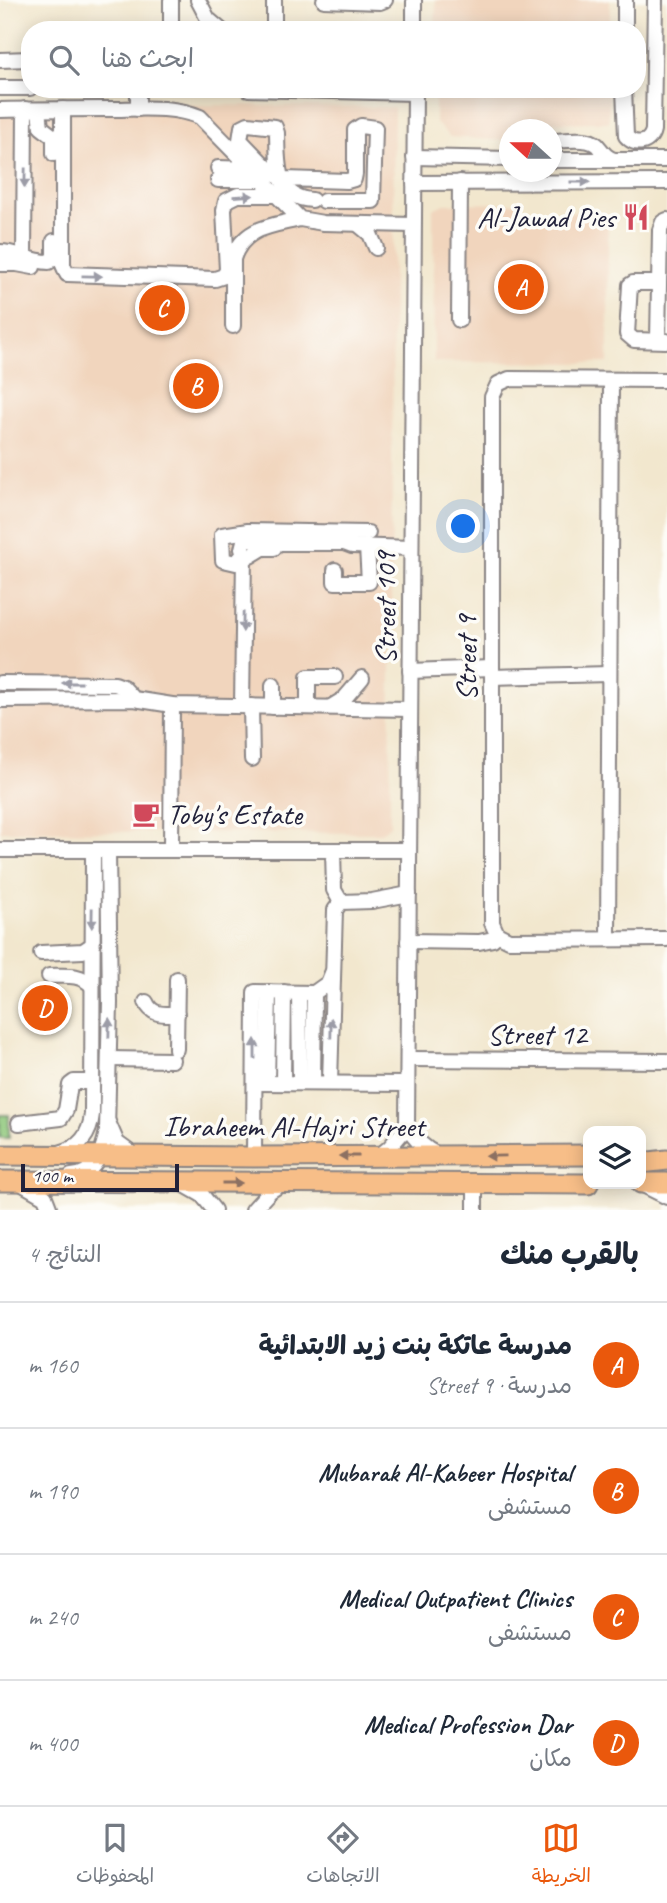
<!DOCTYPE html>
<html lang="ar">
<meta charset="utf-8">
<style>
body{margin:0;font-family:Caveat,"Playpen Sans Arabic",sans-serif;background:#f2f2f3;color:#1f2937;direction:rtl}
.controls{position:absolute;right:21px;bottom:21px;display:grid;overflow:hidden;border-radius:14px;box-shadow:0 4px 18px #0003}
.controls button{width:63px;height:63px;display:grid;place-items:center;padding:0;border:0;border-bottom:2px solid #e0e1e3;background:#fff;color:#1f2937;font:35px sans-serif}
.compass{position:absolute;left:499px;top:119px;width:63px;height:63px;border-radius:50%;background:#fff;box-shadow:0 4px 18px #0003;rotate:291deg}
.scale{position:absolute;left:21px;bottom:18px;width:158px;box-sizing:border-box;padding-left:7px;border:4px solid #22223b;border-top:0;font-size:19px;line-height:24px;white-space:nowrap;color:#22223b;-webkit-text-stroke:5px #fdfcf7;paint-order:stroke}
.you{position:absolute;left:464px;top:527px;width:24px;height:24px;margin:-18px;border:5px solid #fff;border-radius:50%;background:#1a73e8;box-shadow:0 0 0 10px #1a73e833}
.badge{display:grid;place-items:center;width:46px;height:46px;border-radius:50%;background:#ea580c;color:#fff;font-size:23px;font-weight:700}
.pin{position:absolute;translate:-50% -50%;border:4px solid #fff;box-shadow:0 2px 7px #0006}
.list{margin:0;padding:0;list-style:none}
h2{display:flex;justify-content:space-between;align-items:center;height:91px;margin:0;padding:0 28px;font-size:30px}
h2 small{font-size:23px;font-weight:400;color:#747a83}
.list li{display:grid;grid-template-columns:46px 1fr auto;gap:21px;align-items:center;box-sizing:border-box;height:126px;padding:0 28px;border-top:2px solid #e0e1e3}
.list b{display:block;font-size:26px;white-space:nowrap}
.list p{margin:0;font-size:23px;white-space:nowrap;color:#747a83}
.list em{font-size:23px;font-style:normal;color:#747a83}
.icon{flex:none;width:38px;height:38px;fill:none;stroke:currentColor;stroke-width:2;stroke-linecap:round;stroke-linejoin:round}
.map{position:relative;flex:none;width:667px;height:1210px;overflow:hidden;direction:ltr}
.search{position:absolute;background:#fff;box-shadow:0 4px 18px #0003;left:21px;right:21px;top:21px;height:77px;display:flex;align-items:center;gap:18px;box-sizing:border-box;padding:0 24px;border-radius:28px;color:#747a83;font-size:26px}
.sheet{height:595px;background:#fff}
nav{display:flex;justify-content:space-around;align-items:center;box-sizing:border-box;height:98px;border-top:2px solid #e0e1e3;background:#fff;font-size:19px;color:#747a83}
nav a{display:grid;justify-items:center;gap:4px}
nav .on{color:#ea580c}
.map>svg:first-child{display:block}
.built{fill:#f1d5bd}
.green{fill:#8fc87b;stroke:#58755b;stroke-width:2}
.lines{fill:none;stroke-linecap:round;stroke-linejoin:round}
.minor-casing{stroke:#8a8484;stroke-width:18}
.major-casing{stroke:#8a8484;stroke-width:23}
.minor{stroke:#fff;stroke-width:14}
.major{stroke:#f7be88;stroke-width:19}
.oneway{fill:#9c9ca7}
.oneway2{fill:#8c7062}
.labels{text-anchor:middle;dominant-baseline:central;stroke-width:7;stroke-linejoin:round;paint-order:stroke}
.poi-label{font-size:30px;fill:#22223b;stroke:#fdfcf7;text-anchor:end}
.street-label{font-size:30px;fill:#22223b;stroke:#fdfcf7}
</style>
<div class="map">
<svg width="667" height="1210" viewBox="0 0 667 1210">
<rect width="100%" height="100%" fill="#fdfcf7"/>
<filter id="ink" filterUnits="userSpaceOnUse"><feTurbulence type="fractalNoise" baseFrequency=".0143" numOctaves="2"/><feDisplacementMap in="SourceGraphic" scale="14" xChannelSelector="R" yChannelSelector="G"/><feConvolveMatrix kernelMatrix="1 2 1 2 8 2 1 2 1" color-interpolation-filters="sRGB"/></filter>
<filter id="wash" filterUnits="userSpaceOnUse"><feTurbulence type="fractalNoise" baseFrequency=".00686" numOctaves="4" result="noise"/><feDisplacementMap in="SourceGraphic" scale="28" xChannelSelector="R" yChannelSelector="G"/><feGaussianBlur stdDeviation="1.57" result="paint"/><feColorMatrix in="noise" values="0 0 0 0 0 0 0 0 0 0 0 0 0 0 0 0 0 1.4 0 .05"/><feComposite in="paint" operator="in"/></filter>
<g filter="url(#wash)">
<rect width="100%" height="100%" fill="#f2e7ce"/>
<g class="built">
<path d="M436,0H610V30H435Z"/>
<path d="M435,89H609V122L533,123V129L510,130L509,141L450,137L435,122Z"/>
<path d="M0,103L394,107L390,825L381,833L0,831Z"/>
<path d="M517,203L518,211L608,213V363L434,362L433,209L444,204Z"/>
</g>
<rect class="green" x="0" y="1115" width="9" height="23"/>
</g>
<g filter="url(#ink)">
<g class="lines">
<defs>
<g id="minor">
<path d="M198,0L208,19L221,30"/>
<path d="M324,0L380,2L385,0"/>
<path d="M414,0V30"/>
<path d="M171,30V0"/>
<path d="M274,30V0"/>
<path d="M625,30V0"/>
<path d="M0,60L30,59"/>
<path d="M0,88H30"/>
<path d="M138,89V109"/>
<path d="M248,89L415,93"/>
<path d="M415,89L407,1127C415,1139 423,1148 438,1155"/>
<path d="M624,89L626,136C634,146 650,145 653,130L655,0"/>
<path d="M63,109V265L67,274L215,279L224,276L227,270L224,210L226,201L238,195H276"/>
<path d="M0,110C36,109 72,109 109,109C138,109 172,105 200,117L300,219L323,223L413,225"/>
<path d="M39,110L41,127L54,137V154"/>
<path d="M552,141C564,141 587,136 597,145C603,152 605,157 614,160"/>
<path d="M414,157L510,159"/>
<path d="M552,160H667"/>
<path d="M218,168L250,169"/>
<path d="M218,180H261"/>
<path d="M414,183L667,182"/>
<path d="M312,200C274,198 278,161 277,133L275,127L248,124L242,127L240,140L273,174L285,179L347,181L354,179L355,174V130L361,126L375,128L373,201H324"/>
<path d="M358,224L370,234L376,248"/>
<path d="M0,252C18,252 30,262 49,262L54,257V241"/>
<path d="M24,258L25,109"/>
<path d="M0,264H17L33,267"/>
<path d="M659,283H633L630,285L627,334L634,340L666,341"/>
<path d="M459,320L460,182"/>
<path d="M233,326V259C243,227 271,226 300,219"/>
<path d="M658,340L660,230L663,222L667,220"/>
<path d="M667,380L509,379L498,384L492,397V923L497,934L509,940L667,939"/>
<path d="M274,548H263L250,556L244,554L236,563L223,560L222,535L248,531L368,533"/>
<path d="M335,570V582H369L367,547"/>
<path d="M410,671L492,668"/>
<path d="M492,677L609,674"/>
<path d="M0,683L115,684L123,687L134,699"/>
<path d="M273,685V707"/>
<path d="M0,700L134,699L172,705L410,709"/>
<path d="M242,706L244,554L242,549L244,541L248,538L262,543H344L352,546L411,548"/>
<path d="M251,706L252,759"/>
<path d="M308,707V677H335"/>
<path d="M331,707L344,699L362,678"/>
<path d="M0,850H408"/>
<path d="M171,850L172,705"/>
<path d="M333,850L334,890L341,902"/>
<path d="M608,939L611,381"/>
<path d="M408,941L479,942L493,939L497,934"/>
<path d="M41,953L83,951L92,945"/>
<path d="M49,976C64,976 81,973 92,986"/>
<path d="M299,993L300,1083"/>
<path d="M146,1002C152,1016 164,1014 177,1014"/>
<path d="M176,1049L177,979"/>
<path d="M109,1059L172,1060"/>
<path d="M408,1059L667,1061"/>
<path d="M255,1083L407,1084"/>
<path d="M267,1083L269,992"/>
<path d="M283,1083L284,992"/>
<path d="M313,1083L314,993"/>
<path d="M330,1083L335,910L341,902L372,901L409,894"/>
<path d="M108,1122L117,1143L135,1156"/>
<path d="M19,1123L61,1118L66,1110L70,1085L74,1082H92"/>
<path d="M59,1153C80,1148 90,1135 92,1114L93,850"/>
<path d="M379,1156L389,1148L407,1127"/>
<path d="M254,1157L255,992L314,993L328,983L332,973"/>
<path d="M71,1176C95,1176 103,1151 107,1131L110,1003L108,850"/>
<path d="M19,1182L45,1197L50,1210"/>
<path d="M181,1183L202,1195L214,1210"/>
<path d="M475,1183V1210"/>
<path d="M645,1186L667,1197"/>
<path d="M253,1210L270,1191L283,1183"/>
</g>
<g id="major">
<path d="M0,1155L254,1157L588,1155"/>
<path d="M641,1163L667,1160"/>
<path d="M0,1181L588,1184"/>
<path d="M641,1183H667"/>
</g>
</defs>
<use href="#minor" class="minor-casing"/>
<use href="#major" class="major-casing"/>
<use href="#minor" class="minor"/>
<use href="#major" class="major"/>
</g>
<defs><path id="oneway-solid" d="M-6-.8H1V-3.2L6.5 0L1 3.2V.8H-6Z" transform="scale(1.75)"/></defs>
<g class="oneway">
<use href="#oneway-solid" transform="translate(25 178) rotate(91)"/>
<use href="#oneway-solid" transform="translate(580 182)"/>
<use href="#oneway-solid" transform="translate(243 196) rotate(-3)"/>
<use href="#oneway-solid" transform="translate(92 276) rotate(1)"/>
<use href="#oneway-solid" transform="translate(243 622) rotate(91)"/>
<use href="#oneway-solid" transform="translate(72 683) rotate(180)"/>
<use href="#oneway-solid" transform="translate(92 918) rotate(91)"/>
<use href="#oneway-solid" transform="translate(109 1028) rotate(-89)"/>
<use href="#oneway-solid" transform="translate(331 1028) rotate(-89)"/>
<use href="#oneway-solid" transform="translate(255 1049) rotate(-90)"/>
</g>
<g class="oneway2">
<use href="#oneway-solid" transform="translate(349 1156) rotate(180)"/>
<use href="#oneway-solid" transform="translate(496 1156) rotate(179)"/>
<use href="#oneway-solid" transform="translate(232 1183)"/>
</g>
</g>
<defs>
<symbol id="restaurant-bare" viewBox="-9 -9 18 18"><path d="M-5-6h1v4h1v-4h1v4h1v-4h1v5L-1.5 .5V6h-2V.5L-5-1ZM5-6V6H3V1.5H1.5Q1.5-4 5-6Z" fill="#d1495b" stroke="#fdfcf7" stroke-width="2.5" paint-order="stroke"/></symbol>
<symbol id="cafe-bare" viewBox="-9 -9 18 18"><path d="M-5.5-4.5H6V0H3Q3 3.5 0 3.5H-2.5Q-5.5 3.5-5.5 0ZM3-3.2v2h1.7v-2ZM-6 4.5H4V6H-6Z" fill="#d1495b" stroke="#fdfcf7" stroke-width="2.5" paint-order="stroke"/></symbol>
</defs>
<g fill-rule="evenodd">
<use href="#restaurant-bare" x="617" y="198" width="38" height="38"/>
<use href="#cafe-bare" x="127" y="795" width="38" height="38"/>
</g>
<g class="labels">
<g class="poi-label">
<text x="615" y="217">Al-Jawad Pies</text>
<text x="167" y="814" text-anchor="start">Toby's Estate</text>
</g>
<g class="street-label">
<text transform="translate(385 608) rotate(-90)">Street 109</text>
<text transform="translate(466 658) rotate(-90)">Street 9</text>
<text x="537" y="1034">Street 12</text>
<text x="294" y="1126">Ibraheem Al-Hajri Street</text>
</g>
</g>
</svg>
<div class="controls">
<button><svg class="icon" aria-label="layers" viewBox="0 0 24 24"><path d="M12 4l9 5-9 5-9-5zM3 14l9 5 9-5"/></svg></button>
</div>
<svg class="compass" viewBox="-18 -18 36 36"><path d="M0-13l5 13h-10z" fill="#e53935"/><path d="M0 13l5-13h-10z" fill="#747a83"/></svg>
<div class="scale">100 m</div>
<div class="you"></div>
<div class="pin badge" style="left:521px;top:287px">A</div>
<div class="pin badge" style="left:196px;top:386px">B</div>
<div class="pin badge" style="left:162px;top:308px">C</div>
<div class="pin badge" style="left:45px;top:1008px">D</div>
<div class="search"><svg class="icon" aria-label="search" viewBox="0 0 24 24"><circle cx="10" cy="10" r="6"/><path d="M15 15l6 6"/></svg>ابحث هنا</div>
</div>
<section class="sheet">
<h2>بالقرب منك<small>النتائج: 4</small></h2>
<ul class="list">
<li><span class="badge">A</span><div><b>مدرسة عاتكة بنت زيد الابتدائية</b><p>مدرسة · Street 9</p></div><em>160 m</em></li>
<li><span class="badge">B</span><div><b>Mubarak Al-Kabeer Hospital</b><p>مستشفى</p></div><em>190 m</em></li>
<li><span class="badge">C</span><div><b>Medical Outpatient Clinics</b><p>مستشفى</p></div><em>240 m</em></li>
<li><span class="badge">D</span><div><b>Medical Profession Dar</b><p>مكان</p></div><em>400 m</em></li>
</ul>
</section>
<nav>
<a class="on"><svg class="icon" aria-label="map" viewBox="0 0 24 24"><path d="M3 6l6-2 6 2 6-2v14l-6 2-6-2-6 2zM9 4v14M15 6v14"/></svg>الخريطة</a>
<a><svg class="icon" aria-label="directions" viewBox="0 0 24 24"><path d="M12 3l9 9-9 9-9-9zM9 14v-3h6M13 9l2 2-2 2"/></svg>الاتجاهات</a>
<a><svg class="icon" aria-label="saved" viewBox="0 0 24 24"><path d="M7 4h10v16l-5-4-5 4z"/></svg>المحفوظات</a>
</nav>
